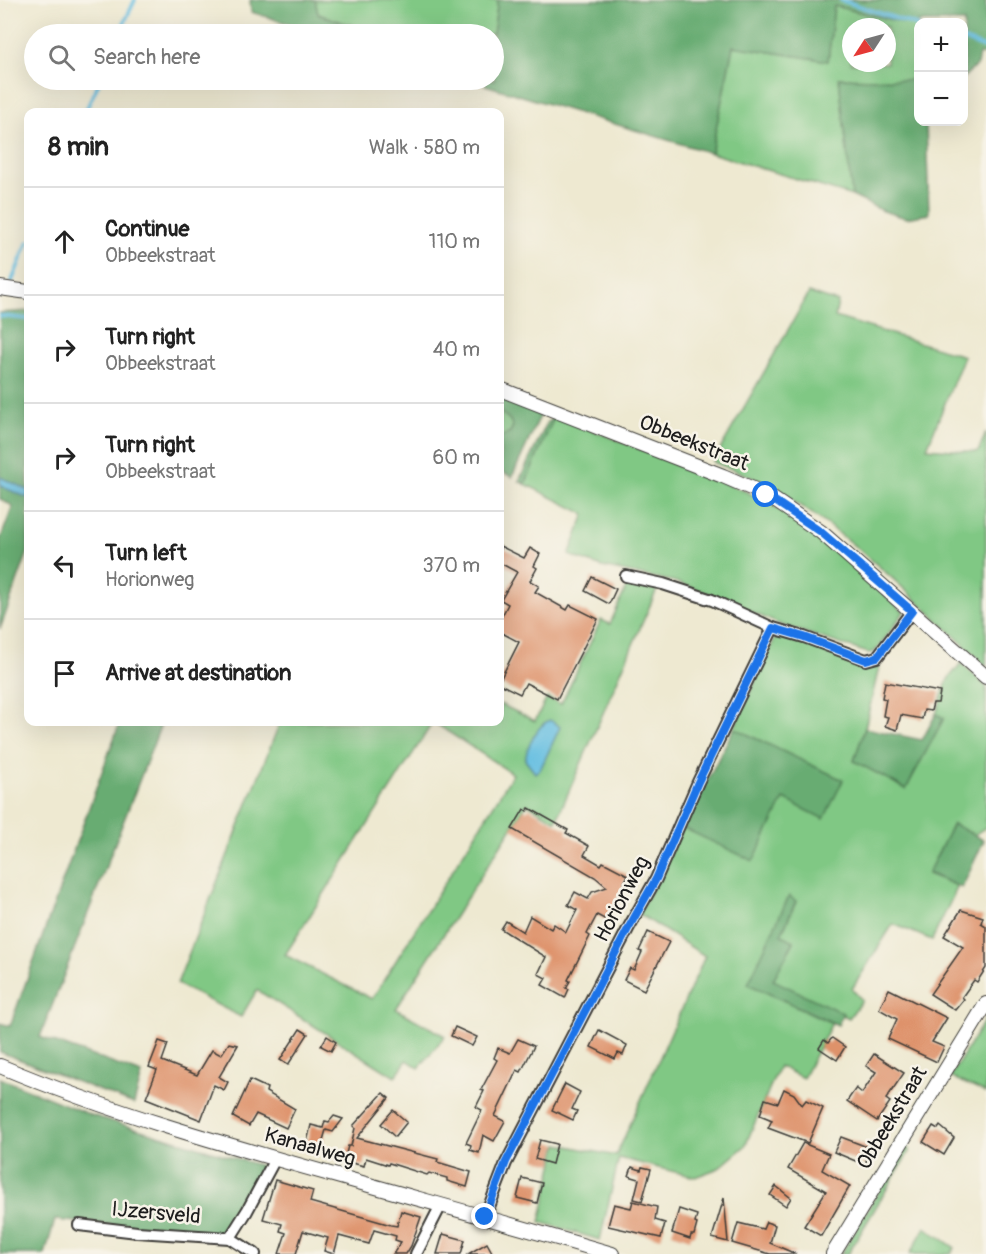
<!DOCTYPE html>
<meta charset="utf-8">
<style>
body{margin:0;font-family:Pangolin,sans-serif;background:#f2f2f2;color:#222}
.controls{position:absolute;right:18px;top:18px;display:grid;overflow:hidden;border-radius:12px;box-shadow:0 6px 24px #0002}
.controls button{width:54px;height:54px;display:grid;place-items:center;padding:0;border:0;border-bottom:2px solid #e0e0e0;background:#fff;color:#222;font:30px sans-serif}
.compass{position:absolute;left:842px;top:18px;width:54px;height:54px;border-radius:50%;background:#fff;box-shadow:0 6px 24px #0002;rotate:234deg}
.stop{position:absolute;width:18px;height:18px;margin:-14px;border:4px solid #1a73e8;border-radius:50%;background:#fff}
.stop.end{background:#1a73e8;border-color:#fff;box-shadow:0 2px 6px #0008}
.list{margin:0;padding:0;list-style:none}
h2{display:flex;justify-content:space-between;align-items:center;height:78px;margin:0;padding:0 24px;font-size:26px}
h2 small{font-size:20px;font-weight:400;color:#767676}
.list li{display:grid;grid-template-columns:39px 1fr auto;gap:18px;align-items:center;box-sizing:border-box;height:108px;padding:0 24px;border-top:2px solid #e0e0e0}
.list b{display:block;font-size:22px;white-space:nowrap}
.list p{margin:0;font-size:20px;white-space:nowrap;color:#767676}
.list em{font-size:20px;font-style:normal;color:#767676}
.icon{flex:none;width:33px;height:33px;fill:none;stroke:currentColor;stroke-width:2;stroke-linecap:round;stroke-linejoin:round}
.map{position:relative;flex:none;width:986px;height:1254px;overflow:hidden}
.search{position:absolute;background:#fff;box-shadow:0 6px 24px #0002;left:24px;top:24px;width:480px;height:66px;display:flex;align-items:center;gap:15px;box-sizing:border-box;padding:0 21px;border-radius:33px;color:#767676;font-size:22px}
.panel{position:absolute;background:#fff;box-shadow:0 6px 24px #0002;left:24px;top:108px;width:480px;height:618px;border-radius:12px}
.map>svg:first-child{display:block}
.green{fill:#80c884;stroke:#4e7250;stroke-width:1.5;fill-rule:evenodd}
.forest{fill:#68ac72;stroke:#426447;stroke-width:1.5}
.water{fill:#64bee1;stroke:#406d7e;stroke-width:1.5}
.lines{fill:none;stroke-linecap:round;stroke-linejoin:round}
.stream{stroke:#64bee1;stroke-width:4}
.building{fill:#de926b}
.street-casing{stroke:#3c3b37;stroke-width:14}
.secondary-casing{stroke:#3c3b37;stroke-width:16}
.street{stroke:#fff;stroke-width:10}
.secondary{stroke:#fff;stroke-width:14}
.route{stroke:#1a73e8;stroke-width:8}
.labels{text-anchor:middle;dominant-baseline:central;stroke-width:5;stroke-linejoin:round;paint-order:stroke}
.street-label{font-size:21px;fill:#1c1c1c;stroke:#f7f3e8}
</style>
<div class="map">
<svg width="986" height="1254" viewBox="0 0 986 1254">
<rect width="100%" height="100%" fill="#f7f3e8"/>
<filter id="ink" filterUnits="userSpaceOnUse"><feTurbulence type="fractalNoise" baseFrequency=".0167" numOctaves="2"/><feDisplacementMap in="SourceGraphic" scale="12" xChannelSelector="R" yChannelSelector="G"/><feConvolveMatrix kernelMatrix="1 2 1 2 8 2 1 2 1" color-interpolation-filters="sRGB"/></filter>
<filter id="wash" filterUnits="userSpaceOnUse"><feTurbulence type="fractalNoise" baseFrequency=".008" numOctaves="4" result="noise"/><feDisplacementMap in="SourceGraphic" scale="24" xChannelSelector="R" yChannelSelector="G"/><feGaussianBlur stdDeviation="1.35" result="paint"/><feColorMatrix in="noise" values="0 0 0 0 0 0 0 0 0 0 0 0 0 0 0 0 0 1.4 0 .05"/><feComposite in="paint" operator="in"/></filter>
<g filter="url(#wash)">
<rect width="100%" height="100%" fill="#eee9d1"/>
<g class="green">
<path d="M315,0H498L493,34H378L318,14Z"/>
<path d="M834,6L918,26L913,80L839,78L852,196L711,153L733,46L828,61ZM851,27H887V63H851Z"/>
<path d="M809,293L838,302L835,317L964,356L927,448L978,452L986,432V666C916,600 838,520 751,477C738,471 725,467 713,462Z"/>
<path d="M500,412L509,419L513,426L510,432L500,438Z"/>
<path d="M555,415L747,492L786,513L834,549L904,612L878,648L874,652L868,653L779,624L713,595L676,582L602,567L569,555L585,514L525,484Z"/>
<path d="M629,581L658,587L556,821L527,804L396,1009L445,1036L419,1068L407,1060L395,1077L257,990L241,1017L177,984L280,722H433L285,955L372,999L513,774L433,722H500V704L535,721L547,698L561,704L601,620L610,624Z"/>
<path d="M785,634L879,667L865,728L854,761L906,789L943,718L936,714L948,679L961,663L986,686V827L974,835L953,824L928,874L958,886L932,940L893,924L852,989L862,1000L849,1018L772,981L794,942L781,935L796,902L748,984L832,1023L803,1078L779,1066L745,1146L719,1168L695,1177L619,1158L600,1240L540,1222L558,1144L616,1156L705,956L639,914L683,828L843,780L734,728L775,638Z"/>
<path d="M986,1018V1093L950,1077Z"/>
<path d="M906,1146L910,1150L848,1254H841Z"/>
<path d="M925,1227L955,1248L951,1254H910Z"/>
</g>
<g class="forest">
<path d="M250,0H315L318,14L378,34H322L251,12Z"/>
<path d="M498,0H986V55L979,54L977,65L964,77V22H918V122H926L929,214L906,218L883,211L852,196L839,78L913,80L918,26L834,6L828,61L733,46L711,153L485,85L486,80H494L493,34Z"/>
<path d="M28,311V552L0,629V540L13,506L0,499V313Z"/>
<path d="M500,395L538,409L541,414L512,477L500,471V438L510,432L513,426L509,419L500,412Z"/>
<path d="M555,415L525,484L519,481L547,423Z"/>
<path d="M936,714L944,718L906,789L854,761L865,728L922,740Z"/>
<path d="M120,722H162L40,1037L142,1074L134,1104L0,1052V1023L10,1026Z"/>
<path d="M734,728L843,780L824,819L784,799L753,861L683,828Z"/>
<path d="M953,824L984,840L962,888L928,873Z"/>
<path d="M789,896L796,901L781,935L794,941L773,980L843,1013L838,1025L748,984Z"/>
<path d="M0,1078L91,1115L262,1166L226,1235L55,1220L45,1254H0Z"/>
</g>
<g class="water">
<path d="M0,477L28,490V498L0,486Z"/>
<path d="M550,720L560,727L540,770L535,773L525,760C527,747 537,725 550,720Z"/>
</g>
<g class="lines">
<g class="stream">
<path d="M841,0L918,26"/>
<path d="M119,34L135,0"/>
<path d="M964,40L986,48"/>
<path d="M85,112L100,80"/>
<path d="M12,281L28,242"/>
<path d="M0,316L28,319"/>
</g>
</g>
<g id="blocks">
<g class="building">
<path d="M500,546L524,558L530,548L540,554L534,566L537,568L530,581L539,586L535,592L567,610L570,605L598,619L557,699L526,683L520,694L500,684V680L519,642L500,632V620L508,604L501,600L517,572L500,563Z"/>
<path d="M592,577L616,589L609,604L585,591Z"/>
<path d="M885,682L940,692L938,703H933L931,711L924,710L922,719L901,715L897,730L885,726L888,717L883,716L886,699L882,698Z"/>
<path d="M529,808L568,830L566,833L589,846L584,855L601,865L603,862L628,875L606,920L597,915L587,934L590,936L568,980L570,981L566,988L569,989L565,998L542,985L546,978L538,974L546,957L501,929L506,921L523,932L530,916L551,929L554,924L566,932L577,910L568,905L575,892L588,899L592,892L607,887L595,877L512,829L524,809L527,811Z"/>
<path d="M961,910L983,917L981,923L986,926V968L977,982L974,980L962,997L964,999L955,1010L930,994L963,947L944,936Z"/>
<path d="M648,932L669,942L644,990L624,980L630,968L634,970L642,952L639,951Z"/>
<path d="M889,989L947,1018L932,1042L944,1047L937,1062L888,1039L897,1019L879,1009Z"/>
<path d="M455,1027L477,1037L472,1046L451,1036Z"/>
<path d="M300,1029L308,1034L288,1065L280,1060Z"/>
<path d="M599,1030L627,1045L623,1055L618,1053L615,1059L591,1047Z"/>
<path d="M327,1036L336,1042L331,1051L321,1046Z"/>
<path d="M832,1038L845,1047L837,1060L819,1048L824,1040L828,1043Z"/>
<path d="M518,1039L534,1046L521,1072L517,1070L495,1116L505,1121L494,1141L483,1135L479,1153L470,1150L471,1145L466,1143L482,1110L476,1107L484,1091L481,1090L497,1060L494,1058L498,1048L510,1053Z"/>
<path d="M159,1041L168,1044L162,1061L197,1075L212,1050L221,1055L229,1043L238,1045L219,1077L228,1082L224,1090L214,1085L201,1120L146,1098L157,1070L149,1067Z"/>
<path d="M874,1054L904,1073L886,1099L890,1102L877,1121L847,1101L856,1088L862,1093L876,1072L866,1066Z"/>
<path d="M250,1080L267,1088L266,1092L295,1109L286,1128L256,1114L249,1126L233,1117Z"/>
<path d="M565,1084L580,1092L572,1109L577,1111L573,1120L552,1110Z"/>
<path d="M784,1089L794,1094L802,1105L806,1100L823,1108L808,1143L768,1128L772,1120L760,1115L765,1099L778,1103Z"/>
<path d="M383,1093L389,1098L357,1138L438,1159L437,1162L471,1172L467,1187L447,1181V1178L429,1173L427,1175L389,1163L388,1165L366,1158L364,1166L344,1161L348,1146H351L355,1128L353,1126Z"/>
<path d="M393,1110L407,1122L395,1137L381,1124Z"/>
<path d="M334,1116L343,1119L333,1132L326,1130L321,1147H319L317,1154L305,1151L311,1125L323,1128L325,1121L329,1122Z"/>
<path d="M933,1126L938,1129L940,1126L954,1138L944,1155L923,1142Z"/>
<path d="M841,1137L870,1148L865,1165L834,1152Z"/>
<path d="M540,1140L557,1144L552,1164L535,1159Z"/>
<path d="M803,1143L829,1154L822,1170L850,1186L821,1236L804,1226L826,1191L788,1169Z"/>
<path d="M632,1167L641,1170L642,1167L651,1169L642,1201L634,1199L639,1179L629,1176Z"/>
<path d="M522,1178L542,1183L537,1203L517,1198Z"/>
<path d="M275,1180L313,1191L310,1202L391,1225L397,1226L401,1211L421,1217L411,1246L406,1254H393L401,1242L395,1240L396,1236L374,1230L369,1244L339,1236L334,1254L324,1251L328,1238L303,1231L296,1254H279L286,1233L280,1231L282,1224L263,1219Z"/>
<path d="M776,1186L791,1198L786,1206L770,1195Z"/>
<path d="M724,1198L728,1242L712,1238Z"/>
<path d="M633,1201L657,1207L655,1220L665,1223L661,1238L608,1226L614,1204L631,1208Z"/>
<path d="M679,1209L697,1215L695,1223L697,1224L694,1235H691L690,1239L672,1233Z"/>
<path d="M766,1222L775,1225L770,1243L796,1254H770L732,1243L738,1223L763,1229Z"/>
<path d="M443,1234L465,1240L461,1254H437Z"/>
<path d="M487,1243L493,1254H468Z"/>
</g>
</g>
</g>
<g filter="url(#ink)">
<use href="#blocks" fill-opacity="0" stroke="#3c3b37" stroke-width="1.5"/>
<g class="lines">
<defs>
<g id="street">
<path d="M626,576L663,584L712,600L773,628L804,637L866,660L877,657L912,611"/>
<path d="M485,1217L506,1163L629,927L656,879L698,782L773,628"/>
<path d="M79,1225L137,1232L230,1238L255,1254"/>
<path d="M230,1238L247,1211L275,1159"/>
<path d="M416,1254L441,1205"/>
</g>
<g id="secondary">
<path d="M0,288L28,292"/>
<path d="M500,389L723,476L767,495L821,532L986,677"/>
<path d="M0,1066C109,1112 223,1144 337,1176C429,1202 521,1227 612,1254"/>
<path d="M833,1254L986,1004"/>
</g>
</defs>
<use href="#street" class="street-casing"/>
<use href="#secondary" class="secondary-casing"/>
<use href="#street" class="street"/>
<use href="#secondary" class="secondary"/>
</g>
</g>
<g class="lines" filter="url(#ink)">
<path class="route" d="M485,1217L506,1162L629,927L656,879L698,782L773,628L804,637L866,660L877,657L912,611L821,532L766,495"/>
</g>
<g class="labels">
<g class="street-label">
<text transform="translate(694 443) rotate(22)">Obbeekstraat</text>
<text transform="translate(622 899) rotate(-62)">Horionweg</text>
<text transform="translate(892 1118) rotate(-59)">Obbeekstraat</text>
<text transform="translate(310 1147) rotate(16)">Kanaalweg</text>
<text transform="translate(156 1213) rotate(5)">IJzersveld</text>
</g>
</g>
</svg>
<div class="controls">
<button>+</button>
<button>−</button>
</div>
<svg class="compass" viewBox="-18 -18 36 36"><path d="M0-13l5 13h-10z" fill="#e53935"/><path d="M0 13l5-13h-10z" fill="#767676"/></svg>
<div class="stop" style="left:766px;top:495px"></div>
<div class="stop end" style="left:485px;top:1217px"></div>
<div class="search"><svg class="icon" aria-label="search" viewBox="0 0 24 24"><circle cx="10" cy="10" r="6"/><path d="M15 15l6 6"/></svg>Search here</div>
<section class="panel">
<h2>8 min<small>Walk · 580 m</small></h2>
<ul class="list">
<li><svg class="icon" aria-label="ahead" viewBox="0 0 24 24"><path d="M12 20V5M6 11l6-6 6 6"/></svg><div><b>Continue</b><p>Obbeekstraat</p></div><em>110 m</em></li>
<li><svg class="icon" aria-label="right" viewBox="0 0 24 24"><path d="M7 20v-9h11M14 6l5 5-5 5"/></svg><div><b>Turn right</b><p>Obbeekstraat</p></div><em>40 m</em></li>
<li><svg class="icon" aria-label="right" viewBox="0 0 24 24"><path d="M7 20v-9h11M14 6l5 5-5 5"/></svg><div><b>Turn right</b><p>Obbeekstraat</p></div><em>60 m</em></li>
<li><svg class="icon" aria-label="left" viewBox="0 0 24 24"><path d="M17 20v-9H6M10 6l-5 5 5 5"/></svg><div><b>Turn left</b><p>Horionweg</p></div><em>370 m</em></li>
<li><svg class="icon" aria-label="arrive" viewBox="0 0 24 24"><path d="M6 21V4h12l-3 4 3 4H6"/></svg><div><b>Arrive at destination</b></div></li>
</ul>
</section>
</div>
